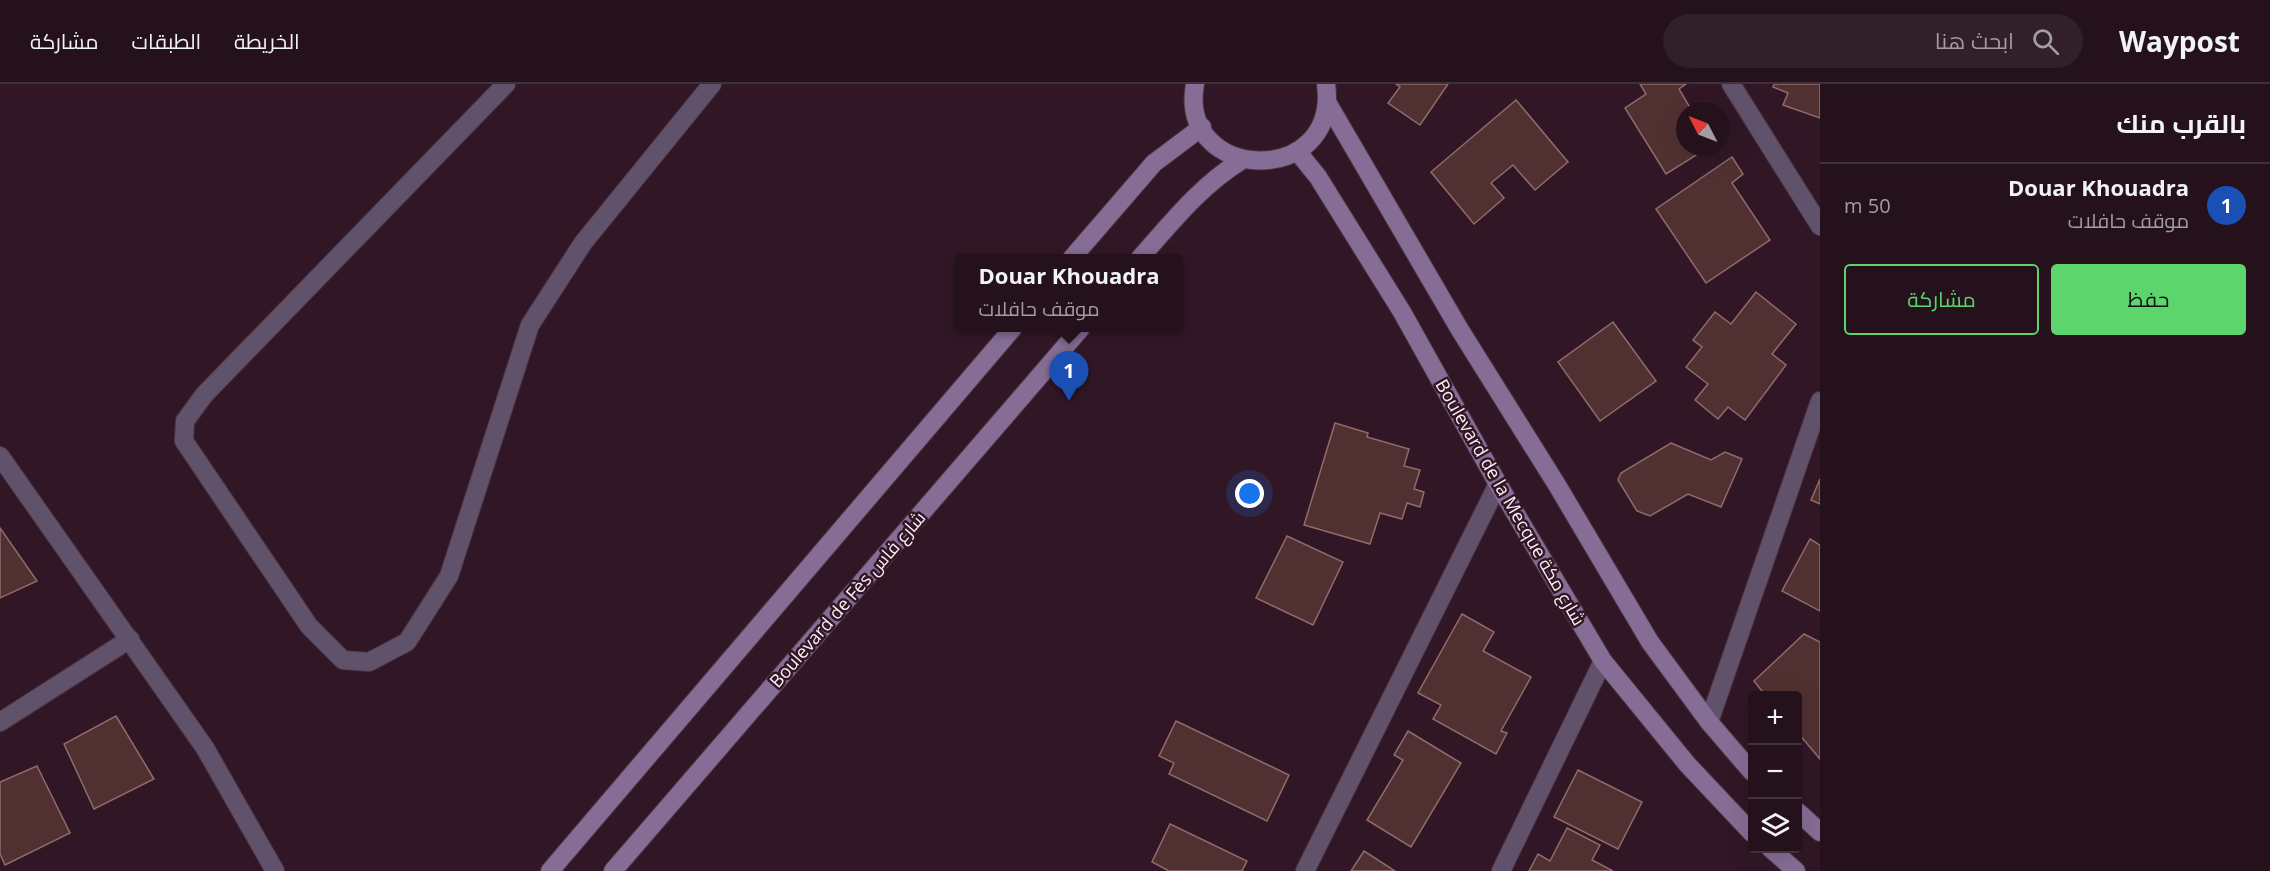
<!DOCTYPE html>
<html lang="ar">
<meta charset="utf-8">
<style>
body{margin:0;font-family:"Open Sans",Cairo,sans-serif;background:#311f29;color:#f1f3f6;direction:rtl}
.controls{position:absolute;right:18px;bottom:18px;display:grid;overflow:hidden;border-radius:6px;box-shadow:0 6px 24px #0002}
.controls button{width:54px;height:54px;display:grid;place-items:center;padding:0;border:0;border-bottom:2px solid #42313b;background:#25111c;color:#f1f3f6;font:30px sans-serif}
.compass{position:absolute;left:1676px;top:18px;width:54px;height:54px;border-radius:50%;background:#25111c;box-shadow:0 6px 24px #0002;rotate:312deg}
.you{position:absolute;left:1250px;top:410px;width:21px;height:21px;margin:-15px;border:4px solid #fff;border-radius:50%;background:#1a73e8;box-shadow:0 0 0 9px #1a73e833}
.badge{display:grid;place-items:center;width:39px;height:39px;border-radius:50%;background:#5cd56d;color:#fff;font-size:20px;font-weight:700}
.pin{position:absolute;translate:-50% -50px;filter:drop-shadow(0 2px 3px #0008)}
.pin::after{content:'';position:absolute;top:32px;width:21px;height:18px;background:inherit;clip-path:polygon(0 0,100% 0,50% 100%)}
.popup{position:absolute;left:955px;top:170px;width:228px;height:78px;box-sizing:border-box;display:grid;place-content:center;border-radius:6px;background:#25111c;filter:drop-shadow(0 2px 4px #0005);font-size:20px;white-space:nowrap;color:#a39da3}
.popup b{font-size:22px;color:#f1f3f6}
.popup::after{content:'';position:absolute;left:50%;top:100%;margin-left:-12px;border:12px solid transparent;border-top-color:#25111c}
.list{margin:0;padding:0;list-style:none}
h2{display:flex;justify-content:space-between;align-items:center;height:78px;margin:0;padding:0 24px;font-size:26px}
h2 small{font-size:20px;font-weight:400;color:#a39da3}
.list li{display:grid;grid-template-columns:39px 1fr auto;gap:18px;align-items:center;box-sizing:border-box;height:84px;padding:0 24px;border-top:2px solid #42313b}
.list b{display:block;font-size:22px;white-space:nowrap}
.list p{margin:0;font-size:20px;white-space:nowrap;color:#a39da3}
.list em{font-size:20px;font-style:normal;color:#a39da3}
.actions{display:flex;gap:12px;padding:18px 24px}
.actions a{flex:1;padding:14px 0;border:2px solid #5cd56d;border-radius:6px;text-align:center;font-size:21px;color:#5cd56d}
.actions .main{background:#5cd56d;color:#111}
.icon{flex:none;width:33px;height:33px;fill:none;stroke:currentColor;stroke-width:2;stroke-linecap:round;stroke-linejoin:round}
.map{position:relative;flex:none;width:1820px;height:787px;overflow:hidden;direction:ltr}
header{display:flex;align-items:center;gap:36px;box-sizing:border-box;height:84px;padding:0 30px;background:#25111c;border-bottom:2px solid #42313b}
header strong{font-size:28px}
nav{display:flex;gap:33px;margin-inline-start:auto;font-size:21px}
.search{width:420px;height:54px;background:#311f29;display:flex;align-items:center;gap:15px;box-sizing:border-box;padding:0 21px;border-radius:33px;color:#a39da3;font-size:22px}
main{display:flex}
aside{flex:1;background:#25111c}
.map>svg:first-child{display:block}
.building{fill:#513031;stroke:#916b6c;stroke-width:1.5}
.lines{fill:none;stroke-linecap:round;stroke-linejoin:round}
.minor-casing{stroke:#4e3543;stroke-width:20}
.secondary-casing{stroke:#4e3543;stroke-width:20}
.minor{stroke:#61526b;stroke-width:18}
.secondary{stroke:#866d95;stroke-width:18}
.labels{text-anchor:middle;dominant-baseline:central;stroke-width:5;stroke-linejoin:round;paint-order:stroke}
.street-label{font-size:18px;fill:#fdedf5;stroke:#311726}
</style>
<header>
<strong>Waypost</strong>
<div class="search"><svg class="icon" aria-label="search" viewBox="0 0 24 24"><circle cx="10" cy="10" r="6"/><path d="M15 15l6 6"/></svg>ابحث هنا</div>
<nav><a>الخريطة</a><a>الطبقات</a><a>مشاركة</a></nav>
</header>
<main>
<aside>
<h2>بالقرب منك<small></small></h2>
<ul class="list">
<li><span class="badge" style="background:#1a4fb4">1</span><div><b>Douar Khouadra</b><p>موقف حافلات</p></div><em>50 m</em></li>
</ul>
<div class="actions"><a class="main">حفظ</a><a>مشاركة</a></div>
</aside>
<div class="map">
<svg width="1820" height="787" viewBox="0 0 1820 787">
<rect width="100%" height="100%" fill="#311726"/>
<g class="building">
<path d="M1396,0H1448L1420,41L1388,19L1400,3Z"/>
<path d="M1640,0H1686L1679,5L1692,27H1685V63H1709L1666,90L1625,24L1646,10Z"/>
<path d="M1774,0H1820V34L1783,21L1788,9L1773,3Z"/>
<path d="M1516,16L1568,78L1535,106L1513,81L1491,99L1504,114L1474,140L1431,88Z"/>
<path d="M1732,73L1743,90L1732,99L1770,156L1706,199L1656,125Z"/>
<path d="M1756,208L1796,240L1772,270L1786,281L1745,336L1728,323L1718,335L1695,316L1708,300L1686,283L1702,263L1693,256L1715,228L1731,240Z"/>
<path d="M1613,238L1656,297L1600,337L1558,278Z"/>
<path d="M1335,339L1368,349L1367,353L1409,365L1404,382L1420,386L1414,405L1424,408L1420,423L1407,419L1402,435L1380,429L1370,460L1304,441Z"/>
<path d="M1671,359L1711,376L1725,368L1742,375L1721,423L1688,410L1650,432L1637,427L1618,396L1621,389Z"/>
<path d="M1820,395V420L1811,416Z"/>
<path d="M0,444L37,497L0,514Z"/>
<path d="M1287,452L1343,478L1313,541L1256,514Z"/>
<path d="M1810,455L1820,461V527L1782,507Z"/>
<path d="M1462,530L1494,548L1483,567L1531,593L1501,647L1507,649L1496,670L1433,635L1441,621L1418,609Z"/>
<path d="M1804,550L1820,558V675L1798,649V612H1766L1754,597Z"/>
<path d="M116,632L154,695L94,725L64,660Z"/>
<path d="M1176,637L1289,691L1267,737L1169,690L1174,679L1159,672Z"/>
<path d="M1408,647L1461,679L1411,763L1367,736L1403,676L1394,671Z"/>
<path d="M37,682L70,749L5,781L0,770V698Z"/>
<path d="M1578,686L1642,718L1618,765L1554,733Z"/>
<path d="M1170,740L1247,777L1242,787H1169L1152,778Z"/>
<path d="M1567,744L1600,761L1592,776L1613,787H1529L1538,770L1550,777Z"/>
<path d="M1364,767L1395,787H1351Z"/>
</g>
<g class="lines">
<defs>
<g id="minor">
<path d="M506,0L204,311L185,337L184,357L309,542L343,576L369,578L407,558L449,492L530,241L583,159L712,0"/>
<path d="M1731,0L1820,142"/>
<path d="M0,372L205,664L275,787"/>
<path d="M0,638L130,555"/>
<path d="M1709,638L1820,317"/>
<path d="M1305,787L1498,400"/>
<path d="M1501,787L1603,577"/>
</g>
<g id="secondary">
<path d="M1195,0C1177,99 1340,105 1326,0"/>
<path d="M1327,18L1460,246L1557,401L1650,558L1709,638L1752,688"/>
<path d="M1297,67L1318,93L1402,228L1498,400L1603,577L1687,680L1752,749"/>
<path d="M1072,174L1154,79L1202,43"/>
<path d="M1140,174C1172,138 1200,102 1242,76"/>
<path d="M1798,728L1820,748"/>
<path d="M1770,764L1796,787"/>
<path d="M550,787L1013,244"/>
<path d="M613,787L1081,244"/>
</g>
</defs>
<use href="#minor" class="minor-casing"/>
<use href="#secondary" class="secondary-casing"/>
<use href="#minor" class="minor"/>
<use href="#secondary" class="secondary"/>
</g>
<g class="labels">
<g class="street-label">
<text transform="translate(1511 418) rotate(60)">Boulevard de la Mecque شارع مكة</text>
<text transform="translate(847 515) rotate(-49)">Boulevard de Fès شارع فاس</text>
</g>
</g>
</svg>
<div class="controls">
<button>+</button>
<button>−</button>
<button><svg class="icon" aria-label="layers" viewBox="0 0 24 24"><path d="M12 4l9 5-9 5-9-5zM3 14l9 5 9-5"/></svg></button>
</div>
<svg class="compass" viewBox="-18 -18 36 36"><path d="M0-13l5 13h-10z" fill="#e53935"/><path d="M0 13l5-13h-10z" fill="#a39da3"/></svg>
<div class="you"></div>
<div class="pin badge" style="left:1069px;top:317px;background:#1a4fb4">1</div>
<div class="popup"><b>Douar Khouadra</b>موقف حافلات</div>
</div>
</main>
